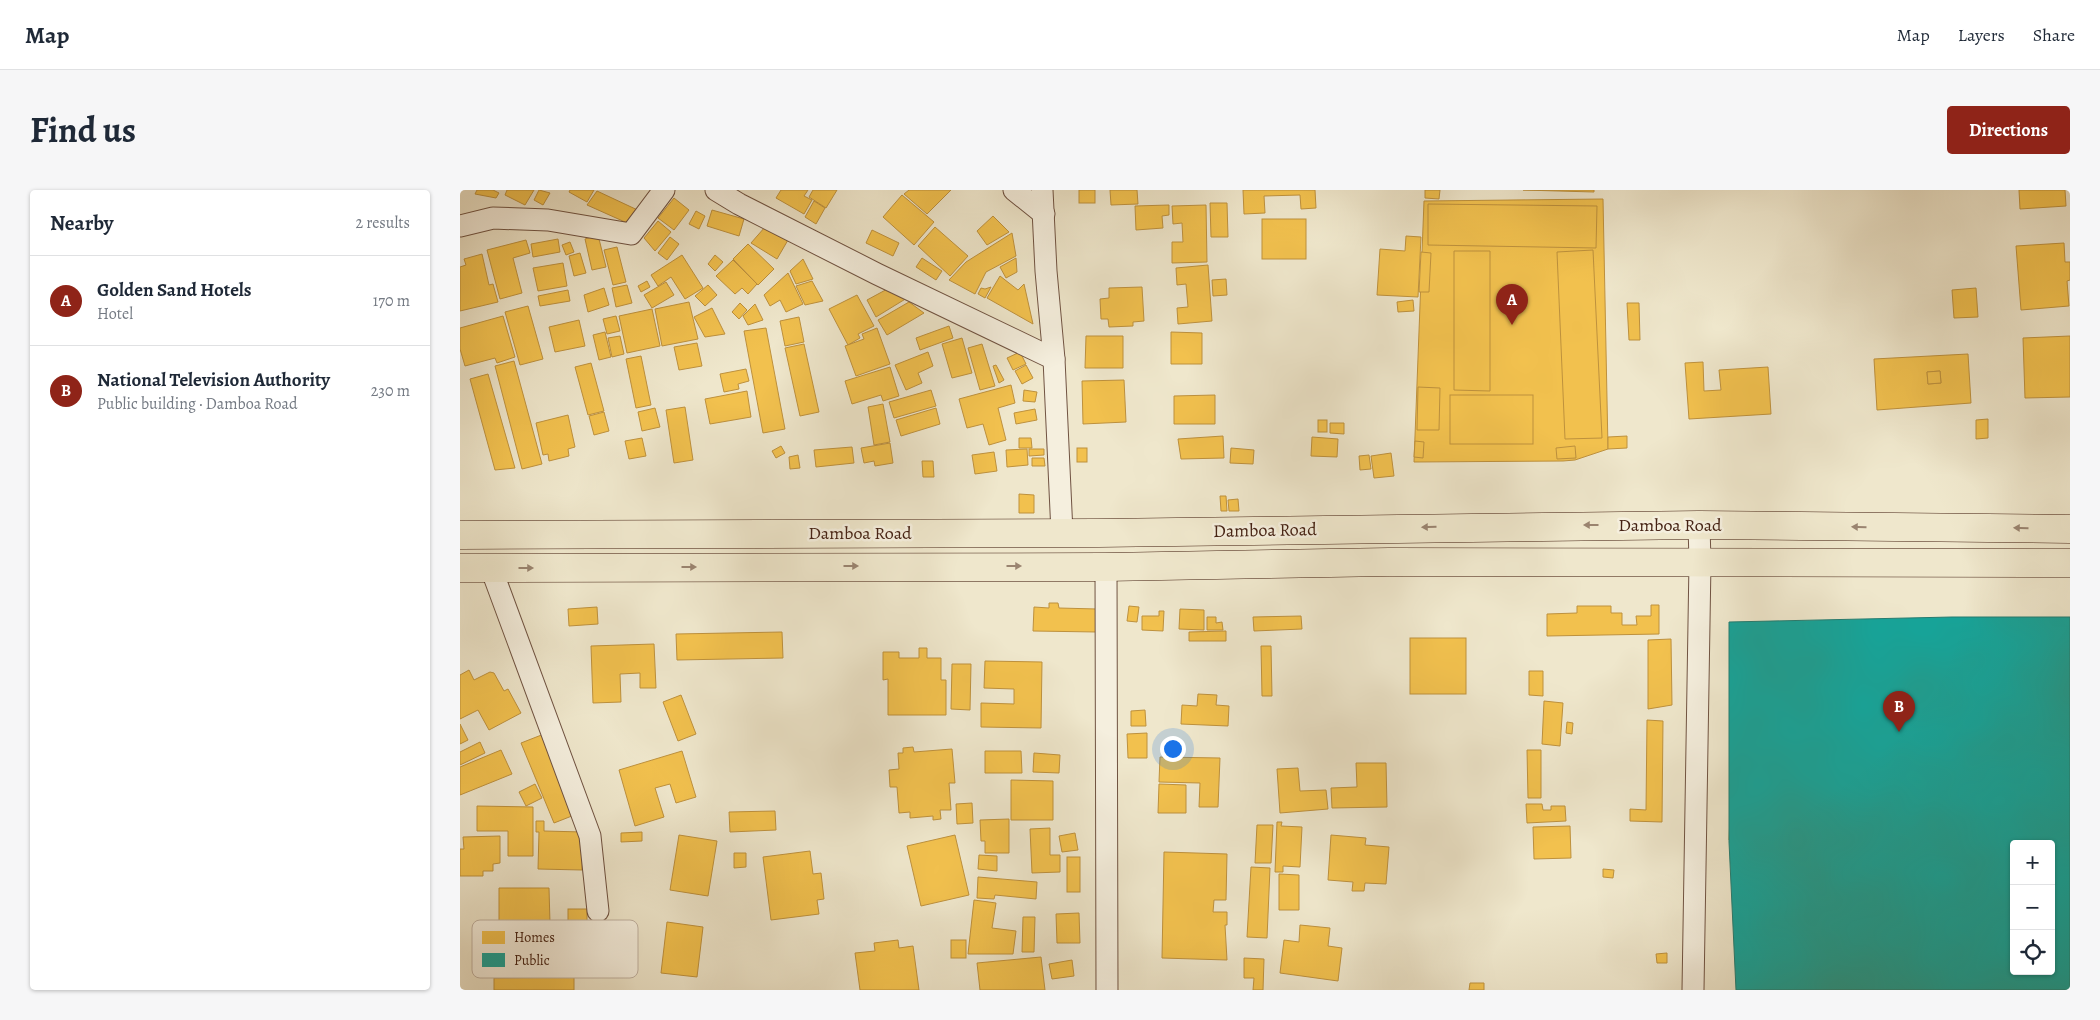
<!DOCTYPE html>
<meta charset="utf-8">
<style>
body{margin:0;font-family:Alegreya,serif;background:#f6f6f7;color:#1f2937}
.controls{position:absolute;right:15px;bottom:15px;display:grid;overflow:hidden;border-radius:5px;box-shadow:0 1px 4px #0004}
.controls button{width:45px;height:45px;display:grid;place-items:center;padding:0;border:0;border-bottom:1px solid #e0e1e3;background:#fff;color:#1f2937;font:25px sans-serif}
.you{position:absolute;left:712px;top:558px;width:18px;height:18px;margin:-12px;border:4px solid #fff;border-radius:50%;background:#1a73e8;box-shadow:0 0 0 8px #1a73e833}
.badge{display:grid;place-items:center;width:32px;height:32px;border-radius:50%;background:#8f2418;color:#fff;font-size:16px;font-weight:700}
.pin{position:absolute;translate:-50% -41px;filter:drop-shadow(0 1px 2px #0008)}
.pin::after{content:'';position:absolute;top:26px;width:18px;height:15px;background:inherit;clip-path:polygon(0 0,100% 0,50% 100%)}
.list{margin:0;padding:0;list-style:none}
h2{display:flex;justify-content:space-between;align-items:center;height:65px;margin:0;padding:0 20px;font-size:21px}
h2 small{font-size:16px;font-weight:400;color:#747a83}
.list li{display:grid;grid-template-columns:32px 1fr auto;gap:15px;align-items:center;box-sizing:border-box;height:90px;padding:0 20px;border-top:1px solid #e0e1e3}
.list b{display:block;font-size:19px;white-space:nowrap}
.list p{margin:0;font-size:16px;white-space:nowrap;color:#747a83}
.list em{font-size:16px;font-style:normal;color:#747a83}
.icon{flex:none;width:28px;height:28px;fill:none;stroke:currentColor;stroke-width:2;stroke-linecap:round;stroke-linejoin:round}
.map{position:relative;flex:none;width:1610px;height:800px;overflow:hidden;border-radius:5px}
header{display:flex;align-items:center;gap:30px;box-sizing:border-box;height:70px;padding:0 25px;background:#fff;border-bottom:1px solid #e0e1e3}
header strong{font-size:24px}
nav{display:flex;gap:28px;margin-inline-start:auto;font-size:18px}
.intro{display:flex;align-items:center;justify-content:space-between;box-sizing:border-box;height:120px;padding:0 30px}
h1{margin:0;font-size:35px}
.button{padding:12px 22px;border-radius:5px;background:#8f2418;color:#fff;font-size:18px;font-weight:700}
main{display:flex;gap:30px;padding:0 30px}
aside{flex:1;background:#fff;border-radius:5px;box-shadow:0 1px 4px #0004}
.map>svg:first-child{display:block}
.homes{fill:#f2c14e;stroke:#be913d;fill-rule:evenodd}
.public{fill:#17a398;stroke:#257c70;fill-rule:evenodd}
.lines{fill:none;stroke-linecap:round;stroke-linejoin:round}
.street-casing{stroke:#705342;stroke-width:23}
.primary-casing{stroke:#452214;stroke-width:29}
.street{stroke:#f5efde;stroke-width:21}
.primary{stroke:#efe7cc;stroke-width:28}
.oneway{fill:#9a8470}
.labels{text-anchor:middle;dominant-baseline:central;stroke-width:5;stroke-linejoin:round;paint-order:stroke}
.street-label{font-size:18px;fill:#452214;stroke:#f5efde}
.key{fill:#f5efde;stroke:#c0b2a1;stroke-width:1}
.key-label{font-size:14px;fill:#452214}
</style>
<header>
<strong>Map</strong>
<nav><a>Map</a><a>Layers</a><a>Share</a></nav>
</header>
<div class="intro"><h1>Find us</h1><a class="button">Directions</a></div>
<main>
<aside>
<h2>Nearby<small>2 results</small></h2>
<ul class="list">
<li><span class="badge">A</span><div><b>Golden Sand Hotels</b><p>Hotel</p></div><em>170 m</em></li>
<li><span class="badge">B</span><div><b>National Television Authority</b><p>Public building · Damboa Road</p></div><em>230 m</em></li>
</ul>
</aside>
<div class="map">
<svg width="1610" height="800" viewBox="0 0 1610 800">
<rect width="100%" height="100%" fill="#efe7cc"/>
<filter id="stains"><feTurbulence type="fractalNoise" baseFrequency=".004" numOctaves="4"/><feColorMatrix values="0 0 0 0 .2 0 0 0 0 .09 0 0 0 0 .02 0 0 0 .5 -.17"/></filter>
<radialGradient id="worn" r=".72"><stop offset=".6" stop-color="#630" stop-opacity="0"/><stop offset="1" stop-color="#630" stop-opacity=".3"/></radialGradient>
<g class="homes">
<path d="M17,0H33L39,3L36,8L15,4Z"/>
<path d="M47,0H74L65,15L45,5Z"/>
<path d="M79,0L90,3L83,15L74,10Z"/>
<path d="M110,0H134L127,12L109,2Z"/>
<path d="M321,0H348L344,6L352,10L344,24L316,8Z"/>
<path d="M353,0H377L366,18L349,7Z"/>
<path d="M449,0H491L467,24L444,4Z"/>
<rect x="619" y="0" width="16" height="13"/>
<path d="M650,0H677L678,14L651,15Z"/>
<path d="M783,0H855L856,18L841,19L840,5L804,6L805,23L784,24Z"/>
<path d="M965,0H980L979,9L965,8Z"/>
<path d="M1063,0H1134V2Z"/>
<path d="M1559,0H1605L1606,16L1560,19Z"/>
<path d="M137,1L184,23L174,36L127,15Z"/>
<path d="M442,5L474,32L454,55L423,27Z"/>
<path d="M214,8L229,20L214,40L198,28Z"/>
<path d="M1143,9L1148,259L1115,270L1103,271L954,272L964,11Z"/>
<path d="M354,11L365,18L356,34L345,27Z"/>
<path d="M750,13H767L768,47H751Z"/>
<path d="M968,14L1137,16L1136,58L968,55Z"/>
<path d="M709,15V25L702,26L703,38L676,40L675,16Z"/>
<path d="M746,15L747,72L712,73V52H723L722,33L713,34L712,16Z"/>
<path d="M252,20L284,29L279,46L247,36Z"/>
<path d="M236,21L245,26L239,39L229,34Z"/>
<path d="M533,26L549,42L527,55L517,41Z"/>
<rect x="802" y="29" width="44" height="40"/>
<path d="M198,31L211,42L195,61L184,48Z"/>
<path d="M305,37L328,50L317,69L291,53Z"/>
<path d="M475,37L508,66L490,86L458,56Z"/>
<path d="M412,40L439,53L433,66L406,53Z"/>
<path d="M552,43L556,66L526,82L515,104L489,90L506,72Z"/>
<path d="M138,45L146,77L132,80L125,49Z"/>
<path d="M946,46L961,47L958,107L917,105L920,59L945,61Z"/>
<path d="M210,47L219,54L207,70L198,63Z"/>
<path d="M98,49L100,62L73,67L71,54Z"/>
<path d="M66,50L70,63L53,68L62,103L40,109L27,60Z"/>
<path d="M110,52L114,62L106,65L102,55Z"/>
<path d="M1604,53L1605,72H1610V90L1607,91L1609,116L1561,120L1556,56Z"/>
<path d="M288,54L314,79L298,95L273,69Z"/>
<path d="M157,57L166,92L153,95L144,60Z"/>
<path d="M1133,60L1142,248L1105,249L1097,62Z"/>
<path d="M994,61H1030V201L994,200Z"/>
<path d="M961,62L971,63L969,102H959Z"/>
<path d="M120,63L126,83L114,86L109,66Z"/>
<path d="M22,64L29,95L33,94L38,112L0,121V77L6,75L4,69Z"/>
<path d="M222,65L243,98L225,109L211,87L198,96L191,85Z"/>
<path d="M255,65L263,72L255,81L248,74Z"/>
<path d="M462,68L482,81L476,90L456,77Z"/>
<path d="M556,68L557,82L546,88L540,77Z"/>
<path d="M343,69L353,89L336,94L330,81Z"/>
<path d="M273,70L297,94L288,104L282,98L275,104L256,86Z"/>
<path d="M103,73L107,96L78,101L73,78Z"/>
<path d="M748,75L752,131L718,134L717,118L728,117L726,94L717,95L716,78Z"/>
<path d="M328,83L343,114L326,122L320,110L310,116L304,105Z"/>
<path d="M540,86L558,100L564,94L573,134L527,108Z"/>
<path d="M766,89L767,105L753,106L752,90Z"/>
<path d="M187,91L190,97L181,102L178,96Z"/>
<path d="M352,91L363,111L345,115L336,96Z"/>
<path d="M206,92L214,105L192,118L184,105Z"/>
<path d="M167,95L172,113L156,117L152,98Z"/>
<path d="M248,95L257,105L245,116L235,106Z"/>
<path d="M431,97L447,108L416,127L407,110Z"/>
<path d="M531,97L525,108L518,104L521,98L525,99Z"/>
<path d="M682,97L684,131L673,132V136L649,137L648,129H641L640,109L649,108V98Z"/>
<path d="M144,98L149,115L128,122L124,105Z"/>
<path d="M1516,98L1518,127L1494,128L1492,100Z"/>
<path d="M108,100L110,111L80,116L78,106Z"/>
<path d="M397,105L414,136L398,144L400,148L388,155L369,119Z"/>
<path d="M953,110L954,121L938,122L937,112Z"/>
<path d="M229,112L238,149L202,156L195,119Z"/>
<path d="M449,112L464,123L427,145L418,130Z"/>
<path d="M280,113L287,120L279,129L272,122Z"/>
<path d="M1167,113H1179L1180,150H1169Z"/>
<path d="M295,114L303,130L288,135L283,126Z"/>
<path d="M68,116L83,169L60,175L45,122Z"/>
<path d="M252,118L265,144L245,147L234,127Z"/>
<path d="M192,119L200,156L167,163L159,126Z"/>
<path d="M43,126L55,167L37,173L35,168L5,176L0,159V138Z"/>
<path d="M156,126L160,141L147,144L143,129Z"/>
<path d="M339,127L344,152L325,156L320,131Z"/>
<path d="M119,130L125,156L95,162L89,137Z"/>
<path d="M489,136L493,148L460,160L456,148Z"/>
<path d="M306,138L325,239L303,243L284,141Z"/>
<path d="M417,138L430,174L396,186L385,156L404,149L402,144Z"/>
<path d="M145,142L151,167L139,170L133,145Z"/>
<path d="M711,142L742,143V174H711Z"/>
<path d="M160,146L164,164L152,167L148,148Z"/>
<path d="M626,146H663V178H625Z"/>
<path d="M1610,146V207L1565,208L1563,148Z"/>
<path d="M502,148L512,183L492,188L482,154Z"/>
<path d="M237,153L242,176L219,180L214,157Z"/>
<path d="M344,154L359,222L340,226L325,158Z"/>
<path d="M522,154L535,196L520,200L508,158Z"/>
<path d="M468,162L473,176L458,183L462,193L446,200L435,175Z"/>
<path d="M560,162L566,174L553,180L547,168Z"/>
<path d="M1508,164L1511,213L1417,220L1414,169ZM1480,181L1481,193L1468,194L1467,182Z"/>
<path d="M181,166L191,215L176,218L166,169Z"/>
<path d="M54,171L82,274L62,279L35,176Z"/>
<path d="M1243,172L1244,201L1261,200L1259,180L1308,177L1311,224L1229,229L1225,173Z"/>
<path d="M131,173L144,221L128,225L115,177Z"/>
<path d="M536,175L544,190L539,193L533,176Z"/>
<path d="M566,175L573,188L562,194L555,181Z"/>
<path d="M430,177L439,206L423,211L421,205L392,214L385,191Z"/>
<path d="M286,179L289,191L278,194L279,199L264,202L260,184Z"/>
<path d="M1480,181L1481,193L1468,194L1467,182Z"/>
<path d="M28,184L55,278L35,280L10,189Z"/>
<path d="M664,190L666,232L623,234L622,191Z"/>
<path d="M551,195L555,213L538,218L546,250L529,255L523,234L507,238L499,209Z"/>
<path d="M958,197L980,198L979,240H957Z"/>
<path d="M471,200L476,216L434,228L429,212Z"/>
<path d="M564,200L577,202L575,212L563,211Z"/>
<path d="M287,201L291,227L250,234L245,209Z"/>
<path d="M755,205V234H714V206Z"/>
<rect x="990" y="205" width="83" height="49"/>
<path d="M423,214L430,252L414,255L408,217Z"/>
<path d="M225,217L233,270L214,273L206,220Z"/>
<path d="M195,218L200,237L182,241L178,222Z"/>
<path d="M476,218L480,234L441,246L436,230Z"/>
<path d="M575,219L577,230L556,234L554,223Z"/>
<path d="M144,222L149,241L134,245L129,226Z"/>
<path d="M108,225L115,257L108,259L109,266L89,271L88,264L83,265L76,233Z"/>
<path d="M1528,229V248L1516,249V230Z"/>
<rect x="858" y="230" width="9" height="12"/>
<path d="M870,233H884V244L870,243Z"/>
<path d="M763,246L764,268L721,269L718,249Z"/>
<path d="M1167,246V258L1148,259V247Z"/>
<path d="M852,247L878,249L877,267L851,266Z"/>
<path d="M182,248L186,266L169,269L165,251Z"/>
<path d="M559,248H571L572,258H559Z"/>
<path d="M955,251L964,252L963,268L954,267Z"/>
<path d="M430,253L433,273L415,276L414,271L404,273L401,258Z"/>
<path d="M321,256L325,263L316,268L312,261Z"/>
<path d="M1115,256L1116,268L1097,269L1096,258Z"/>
<path d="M392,257L394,273L356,277L354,260Z"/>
<rect x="617" y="258" width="10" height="14"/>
<path d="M771,258L794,260L793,274L770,273Z"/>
<path d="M567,259L568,275L547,277L546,260Z"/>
<path d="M569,259H584V265L569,266Z"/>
<path d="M534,262L537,281L515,284L512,265Z"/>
<path d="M931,263L934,286L914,288L911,266Z"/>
<path d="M338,265L340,278L330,279L329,267Z"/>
<path d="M909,265L911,279L900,280L899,266Z"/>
<path d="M572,268H584L585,276H572Z"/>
<path d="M462,271H473L474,287H463Z"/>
<path d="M559,304L574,305V323H559Z"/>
<path d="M760,306H766L767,321H761Z"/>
<path d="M778,309L779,321H769L768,310Z"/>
<path d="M589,413H598L599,418L637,419V442L573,441L574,417L589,418Z"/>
<path d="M1191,415H1199V444L1087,446V424L1117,423V416H1151V423H1162V435H1177L1176,426H1191Z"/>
<path d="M669,416L679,417L677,432L667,431Z"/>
<path d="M137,417L138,434L109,436L108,419Z"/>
<path d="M720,419L744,420V440L719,439Z"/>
<path d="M699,421H704L703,441L682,440V426H699Z"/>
<path d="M841,426L842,439L794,441L793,427Z"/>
<path d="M747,427H756V433L762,432L763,440H747Z"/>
<path d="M1602,434L1606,453L1598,454L1595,436Z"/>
<path d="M1554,438L1584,468L1558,494L1528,464Z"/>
<path d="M766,441V451H729V442Z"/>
<path d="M322,442L323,468L217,470L216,444Z"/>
<rect x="950" y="448" width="56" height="56"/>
<path d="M1211,449L1212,515L1188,519V450Z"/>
<path d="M194,454L196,498H180V483L160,484L161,512L133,513L131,456Z"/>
<path d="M801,456H811L812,506H802Z"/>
<path d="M459,458H467V468H481V490H486V525H428V489L423,490V462H439V468H459Z"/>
<path d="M525,471L582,472L581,538L521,537V513L554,514V499L524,498Z"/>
<path d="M492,474H511L510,520L491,519Z"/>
<path d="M9,480L14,490L30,482L34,483L44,501L48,499L61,523L29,540L18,520L0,529V485Z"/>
<path d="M1069,481H1083V506L1069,505Z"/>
<path d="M738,504L757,505L756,515L769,516L768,536L721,534L722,515L737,516Z"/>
<path d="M221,505L236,544L218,551L203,512Z"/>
<path d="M1084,511L1103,513L1100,556L1082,554Z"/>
<path d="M685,520L686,536H671V521Z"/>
<path d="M1187,530L1203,531L1202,632L1170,631V619L1186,620Z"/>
<path d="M1107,532L1113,533L1112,544L1106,543Z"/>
<path d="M0,534L8,550L0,554Z"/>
<path d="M687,543V568H668L667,544Z"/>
<path d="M84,544L117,624L94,633L61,553Z"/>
<path d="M20,552L25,563L0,575V562Z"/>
<path d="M453,557L454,562L492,559L495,593H489L491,620H480L481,629L473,630V626L450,628V622L439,623L437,597H430L429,580L439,579L438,563H443V558Z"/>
<path d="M41,560L52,584L0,605V577Z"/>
<path d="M1067,560H1081V608H1068Z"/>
<path d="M222,561L236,607L216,613L210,594L195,598L204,627L175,636L159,580Z"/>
<path d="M525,561H561L562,583H525Z"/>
<path d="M574,563L600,565L599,583L573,582Z"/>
<path d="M700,567L760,568L758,617H739L740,593L699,592Z"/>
<path d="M896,573H926L927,617L872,618L871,598L897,597Z"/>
<path d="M838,578L840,601L866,600L868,619L820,623L817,579Z"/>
<path d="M551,590L593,591V630H551Z"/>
<path d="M75,594L82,608L66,616L59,602Z"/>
<path d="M699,594L726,595V623H698Z"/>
<path d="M512,613L513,633L497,634L496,614Z"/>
<path d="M1066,614H1082L1083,620H1091V616H1105L1106,631L1067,633Z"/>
<path d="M17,616L73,617V666H48V641H17Z"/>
<path d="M315,621L316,640L270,642L269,622Z"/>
<path d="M1270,626L1295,627L1294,642H1288L1287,651L1269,650Z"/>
<path d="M549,629V663H525V651H521L520,630Z"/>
<path d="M76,631H84V641L123,642L122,680L78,679L79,642H76Z"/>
<path d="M817,632H822L821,636L842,637L840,677L823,676V682H815Z"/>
<path d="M797,635H813L811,673H795Z"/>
<path d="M1110,636L1111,668L1074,669L1073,637Z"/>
<path d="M590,638V665H600V682L572,683L570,639Z"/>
<path d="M182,642V651L161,652V643Z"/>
<path d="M615,643L618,660L602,662L599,646Z"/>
<path d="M219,645L257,651L248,706L210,700Z"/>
<path d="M495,645L509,705L461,716L447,656Z"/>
<path d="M871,645L906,648L905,655L929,657L926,694L905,693L904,701H892L893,692L868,690Z"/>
<path d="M40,646V673L33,674V681H23V686H0V659H4L3,647Z"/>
<path d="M350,661L353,684L361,683L364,709L357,710L359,724L311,730L303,667Z"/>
<path d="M704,662L767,664L766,710H754L753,722H767V735H765L767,770L702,768Z"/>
<path d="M274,663H286V677L274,678Z"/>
<path d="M519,665L537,666V681L518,679Z"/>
<rect x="607" y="667" width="13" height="35"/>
<path d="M791,677L810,678L807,748L787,747Z"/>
<path d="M1143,679L1154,680L1153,688L1143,687Z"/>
<path d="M819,684L839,685V720H819Z"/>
<path d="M518,687L577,692L576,709L535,705L534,709L517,708Z"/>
<path d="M39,698H89L90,734H39Z"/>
<path d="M514,710L536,713L532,738L556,741L553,764H508Z"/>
<rect x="108" y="719" width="19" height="47"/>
<path d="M619,723L620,753H597L596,724Z"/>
<path d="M563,727H575L574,762H562Z"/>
<path d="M207,732L243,737L237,787L201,783Z"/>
<path d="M840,735L870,738L868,756L882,758L878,791L820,783L824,750L839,752Z"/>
<path d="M438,750L439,758L453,756L459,800H400L395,763L415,761L414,753Z"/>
<rect x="491" y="750" width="15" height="18"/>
<path d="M1207,763V773H1197L1196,764Z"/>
<path d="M581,767L585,800H520L517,773Z"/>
<path d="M784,768L804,769L803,800H793L794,788H784Z"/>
<path d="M612,770L614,786L592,789L589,774Z"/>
<path d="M114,787V800H34V788Z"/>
<path d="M1010,793H1024V800H1009Z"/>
</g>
<path class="public" d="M1492,427H1610V800H1276L1269,652V432ZM1554,654H1591V781H1554Z"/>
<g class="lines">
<defs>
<g id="street">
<path d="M256,0L279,14L417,84L594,169"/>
<path d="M554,0L584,24"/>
<path d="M582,0L586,81L594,169L602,343"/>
<path d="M0,36L33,28L88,30L171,44L204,0"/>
<path d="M646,377L647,800"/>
<path d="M31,378L130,646L138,721"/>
<path d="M1233,800L1240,372L1239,335"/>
</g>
<g id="primary">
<path d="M0,345L639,343L1239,335L1610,339"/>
<path d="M0,378L646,377L929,372L1610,373"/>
</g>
</defs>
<use href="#street" class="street-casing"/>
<use href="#primary" class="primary-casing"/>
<use href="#street" class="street"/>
<use href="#primary" class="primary"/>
</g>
<defs><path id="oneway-solid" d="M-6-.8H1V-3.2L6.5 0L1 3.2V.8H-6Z" transform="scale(1.25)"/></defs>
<g class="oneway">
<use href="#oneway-solid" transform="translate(1131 335) rotate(180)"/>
<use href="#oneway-solid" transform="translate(969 337) rotate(179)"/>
<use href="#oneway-solid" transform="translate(1399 337) rotate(-179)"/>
<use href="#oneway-solid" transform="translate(1561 338) rotate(-179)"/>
<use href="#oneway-solid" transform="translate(391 376)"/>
<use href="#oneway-solid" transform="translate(554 376)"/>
<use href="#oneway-solid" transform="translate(229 377)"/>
<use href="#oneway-solid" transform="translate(66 378)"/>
</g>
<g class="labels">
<g class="street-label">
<text x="1210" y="335">Damboa Road</text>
<text transform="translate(805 340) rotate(-1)">Damboa Road</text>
<text x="400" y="343">Damboa Road</text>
</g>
</g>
<rect x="12" y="730" width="166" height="58" rx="8" class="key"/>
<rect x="22" y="741" width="23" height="13" fill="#f2c14e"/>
<rect x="22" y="763" width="23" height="14" fill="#17a398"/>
<g class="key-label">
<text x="54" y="752">Homes</text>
<text x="54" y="775">Public</text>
</g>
<rect width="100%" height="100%" filter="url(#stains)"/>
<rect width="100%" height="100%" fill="url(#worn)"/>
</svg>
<div class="controls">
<button>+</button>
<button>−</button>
<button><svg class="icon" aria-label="locate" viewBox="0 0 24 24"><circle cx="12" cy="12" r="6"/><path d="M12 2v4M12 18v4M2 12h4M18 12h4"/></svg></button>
</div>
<div class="you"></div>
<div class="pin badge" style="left:1052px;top:135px">A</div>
<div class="pin badge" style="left:1439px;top:542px">B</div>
</div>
</main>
